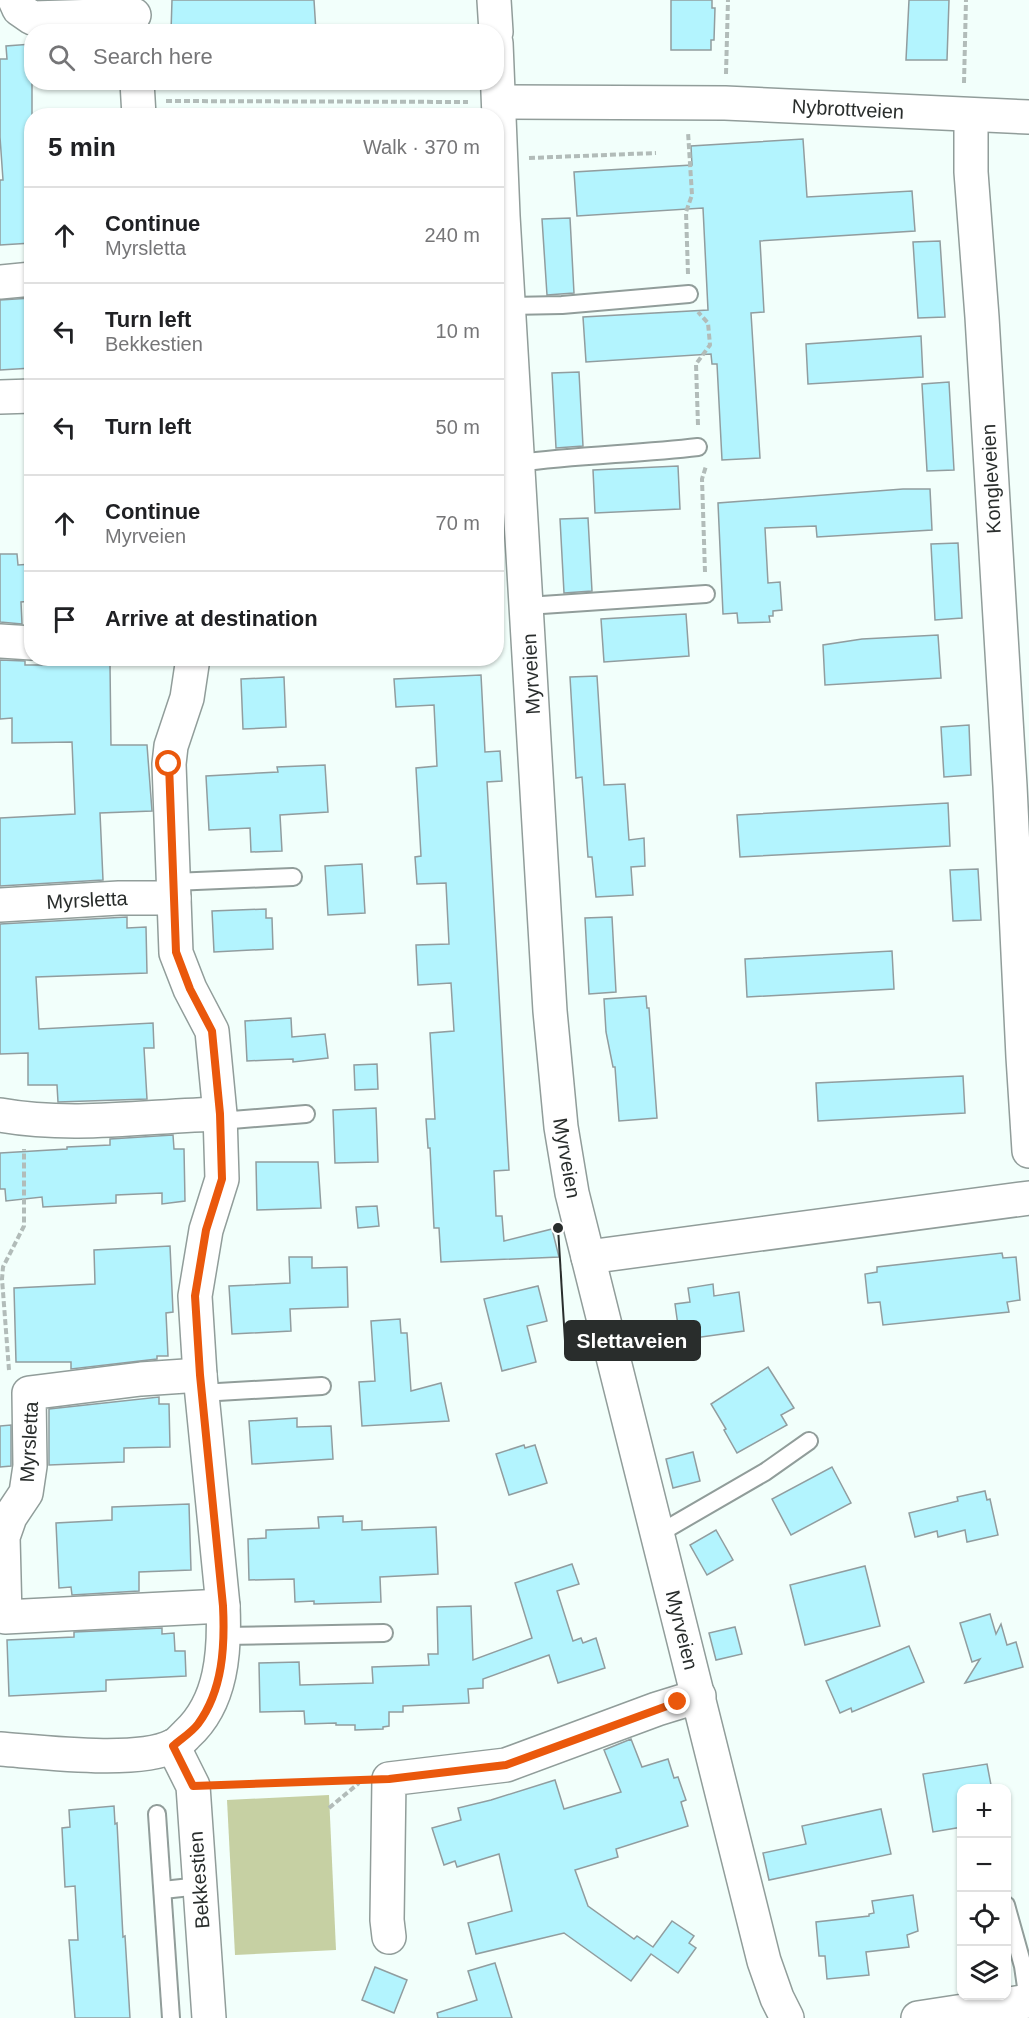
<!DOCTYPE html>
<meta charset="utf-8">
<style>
body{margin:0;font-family:Arial,sans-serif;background:#f6f6f6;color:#202124}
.controls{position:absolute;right:18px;bottom:18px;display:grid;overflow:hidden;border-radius:12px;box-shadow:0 2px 4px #0004}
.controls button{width:54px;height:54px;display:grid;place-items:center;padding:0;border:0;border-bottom:2px solid #e0e0e0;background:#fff;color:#202124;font:30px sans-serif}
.stop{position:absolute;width:18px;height:18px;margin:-14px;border:4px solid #ea580c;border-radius:50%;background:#fff}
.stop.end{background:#ea580c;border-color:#fff;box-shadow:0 2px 6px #0008}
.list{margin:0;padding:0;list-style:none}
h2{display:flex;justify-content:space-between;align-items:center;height:78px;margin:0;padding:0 24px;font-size:26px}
h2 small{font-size:20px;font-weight:400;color:#757577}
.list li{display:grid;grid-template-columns:39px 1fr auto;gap:18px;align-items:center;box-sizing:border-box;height:96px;padding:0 24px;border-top:2px solid #e0e0e0}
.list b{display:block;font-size:22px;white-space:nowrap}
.list p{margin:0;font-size:20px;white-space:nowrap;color:#757577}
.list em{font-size:20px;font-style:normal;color:#757577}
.icon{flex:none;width:33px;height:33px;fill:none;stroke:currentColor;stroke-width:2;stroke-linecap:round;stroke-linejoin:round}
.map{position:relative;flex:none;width:1029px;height:2018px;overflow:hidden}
.search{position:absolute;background:#fff;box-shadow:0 2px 4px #0004;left:24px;top:24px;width:480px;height:66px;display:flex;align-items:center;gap:15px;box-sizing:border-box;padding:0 21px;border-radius:24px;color:#757577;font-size:22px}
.panel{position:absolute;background:#fff;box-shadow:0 2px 4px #0004;left:24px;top:108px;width:480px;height:558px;border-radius:24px}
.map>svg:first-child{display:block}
.green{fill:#c6d0a3}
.building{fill:#b3f4fe;stroke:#919d9f;stroke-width:1.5}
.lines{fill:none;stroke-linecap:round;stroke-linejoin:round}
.service-casing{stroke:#919d9a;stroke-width:20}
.minor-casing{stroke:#919d9a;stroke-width:36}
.path{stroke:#b2bcb9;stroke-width:4;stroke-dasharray:6 3;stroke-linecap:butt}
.service{stroke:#fff;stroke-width:16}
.minor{stroke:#fff;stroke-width:33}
.route{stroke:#ea580c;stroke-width:8}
.labels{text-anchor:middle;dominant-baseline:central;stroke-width:6;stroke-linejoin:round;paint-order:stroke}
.street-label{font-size:20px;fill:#292d2c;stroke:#fff}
.leader{fill:none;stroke:#292d2c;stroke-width:2}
.callout-dot{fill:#292d2c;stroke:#fff;stroke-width:2}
.callout{fill:#292d2c;stroke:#292d2c;stroke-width:2}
.callout-label{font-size:21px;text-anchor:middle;font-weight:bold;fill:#fff}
</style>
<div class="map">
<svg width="1029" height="2018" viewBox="0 0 1029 2018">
<rect width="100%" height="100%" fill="#f2fffb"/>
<path class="green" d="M329,1795L336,1950L235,1955L227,1800Z"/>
<g class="building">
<path d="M172,0H314L316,32H171Z"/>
<path d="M671,0H712V8H715L714,40H711V50H671Z"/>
<path d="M909,0H949L947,60H906Z"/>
<path d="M32,44V243L0,245V180H3L0,137V59H7L6,46Z"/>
<path d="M803,139L807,197L912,191L915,231L760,241L764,312L751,313L760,458L722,460L717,364H712L711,354L586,362L583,317L708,310L703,208L577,216L574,172L692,165L691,146Z"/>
<path d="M570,218L574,293L547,295L542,219Z"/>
<path d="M940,241L945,317L918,318L913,242Z"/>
<path d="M32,298V368L0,370V300Z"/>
<path d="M921,336L923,377L808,384L806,344Z"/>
<path d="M579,372L583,446L556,448L552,373Z"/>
<path d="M949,382L954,470L927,471L922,384Z"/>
<path d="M678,466L680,509L595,513L593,470Z"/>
<path d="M903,489H930L932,530L817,537L816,526L765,528L768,583L780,582L782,610L773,611V616H769L770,622L738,623L737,613L723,614L718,503Z"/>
<path d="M588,518L592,591L564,593L560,519Z"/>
<path d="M958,543L962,618L935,620L931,544Z"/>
<path d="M0,554H17L18,565L32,564V601L21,602L22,624L0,622Z"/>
<path d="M686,614L689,656L604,662L601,619Z"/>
<path d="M938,635L941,678L825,685L823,645L862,639Z"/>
<path d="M0,660L25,661V665H110L111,745H147L152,811L100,813L103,880L0,886V818L75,814L72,742L12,743V718L0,719Z"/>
<path d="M481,675L485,752L500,751L502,781L487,782L509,1170L494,1171L496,1216H502L504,1241L552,1229L559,1257L441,1262L439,1228H434L430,1148H428L426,1119H435L430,1033L454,1031L451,983L418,985L416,945L449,944L446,883L417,884L415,857L421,856L416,768L437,766L434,705L396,707L394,679Z"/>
<path d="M597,676L604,785L625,784L629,840L644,838L645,866L631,867L633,895L596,897L592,857H588L582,777L576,778L570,677Z"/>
<path d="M284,677L286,727L243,729L241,679Z"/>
<path d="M969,725L971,775L944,777L941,727Z"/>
<path d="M325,765L328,812L280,815L282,851L251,852L250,828L209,830L206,776L278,772L277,767Z"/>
<path d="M948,803L950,846L740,857L737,815Z"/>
<path d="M362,864L365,913L328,915L325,866Z"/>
<path d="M978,869L981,920L953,921L950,870Z"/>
<path d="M266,909V918H272L273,949L214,952L212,911Z"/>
<path d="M127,917V928L146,927L147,973L36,977L39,1029L153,1023L154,1048H144L147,1099L58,1102L57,1085H28V1053L0,1054V924Z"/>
<path d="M612,917L616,992L589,994L585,918Z"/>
<path d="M892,951L894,989L747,997L745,959Z"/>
<path d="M646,996L647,1008H649L657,1118L619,1121L615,1067H613L606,1032L604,999Z"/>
<path d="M291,1018L292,1037L325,1034L328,1058L293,1062V1059L247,1061L245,1021Z"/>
<path d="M377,1064L378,1089L355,1090L354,1065Z"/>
<path d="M963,1076L965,1113L818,1121L816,1083Z"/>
<path d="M376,1108L378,1162L335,1163L333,1110Z"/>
<path d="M173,1135L174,1149H184L185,1201L162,1204V1193L116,1195V1203L43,1207L42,1197L6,1201L5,1189H0V1153L67,1149V1147L110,1145V1139Z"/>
<path d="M256,1162H318L321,1208L257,1210Z"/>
<path d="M377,1206L379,1226L358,1228L356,1207Z"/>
<path d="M170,1246L173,1312L166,1313L168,1356H157V1359L71,1369V1362H16L14,1288L95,1284L94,1250Z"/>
<path d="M1002,1253L1003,1258L1016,1257L1020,1300L1007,1302L1009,1312L883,1325L880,1302L868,1303L865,1274L877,1272V1267Z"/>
<path d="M289,1257H312V1268L347,1267L348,1307L290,1309L291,1331L232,1334L229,1286L290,1283Z"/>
<path d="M713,1284L714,1296L739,1292L744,1331L680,1340L675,1304L690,1302L688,1288Z"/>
<path d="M538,1286L547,1321L527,1326L536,1362L502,1371L484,1299Z"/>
<path d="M400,1319L401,1333H407L411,1391L441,1383L449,1421L362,1426L359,1382L375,1381L371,1321Z"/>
<path d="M768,1367L794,1408L781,1415L787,1425L737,1453L724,1430L726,1429L711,1404Z"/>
<path d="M159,1397V1404H169L170,1447L124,1448V1462L49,1465V1409Z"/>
<path d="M297,1418V1427L331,1426L333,1459L252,1464L249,1421Z"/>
<path d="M11,1425V1466L0,1467V1426Z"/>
<path d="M524,1445L525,1448L535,1445L547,1483L509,1495L496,1454Z"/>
<path d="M693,1452L700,1481L673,1488L666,1459Z"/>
<path d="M832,1467L851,1503L791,1535L772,1499Z"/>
<path d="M985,1491L987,1500L990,1499L998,1535L967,1542L965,1530L938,1537L937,1531L915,1537L909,1513L958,1501L957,1497Z"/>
<path d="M189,1504L191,1570L139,1572V1591L72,1595L71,1587L59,1588L56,1523L112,1520V1507Z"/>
<path d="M343,1516V1522L362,1521V1530L436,1527L438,1574L380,1577L381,1602L314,1604V1601L295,1602L294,1579L249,1580L248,1539L266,1538V1530L319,1528L318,1517Z"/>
<path d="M716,1530L733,1560L707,1575L690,1545Z"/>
<path d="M572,1564L579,1584L557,1591L573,1641L581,1638L583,1643L596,1638L605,1668L558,1683L549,1655L483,1679V1688L468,1689L469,1703L403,1706V1712H389V1726L383,1727V1729L355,1730V1725H336V1723L305,1724L304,1711L260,1712L259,1663L299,1662L300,1685L373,1683L372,1667L429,1665L428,1654H438L437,1607L471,1606L473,1660L532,1638L515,1583Z"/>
<path d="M865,1566L880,1626L805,1645L790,1585Z"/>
<path d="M990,1614L996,1634L1001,1624L1007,1645L1016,1642L1023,1667L965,1683L980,1659L972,1662L960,1623Z"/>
<path d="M735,1627L742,1654L716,1660L709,1633Z"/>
<path d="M162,1628V1634L174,1633L175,1651H185L186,1676L106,1680V1691L9,1696L7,1640L74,1637V1632Z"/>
<path d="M909,1646L924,1682L852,1712L851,1708L840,1713L826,1681Z"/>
<path d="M631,1739L642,1767L668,1759L674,1778L678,1777L686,1800L681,1802L688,1826L616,1849L618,1857L575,1870L588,1906L634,1939L637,1936L653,1947L672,1921L694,1936L689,1943L696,1948L678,1973L651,1954L631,1981L564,1933L476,1954L468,1923L512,1911L499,1854L457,1867L455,1861L444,1865L432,1828L461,1820L458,1808L491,1800L555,1780L564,1809L621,1792L604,1750Z"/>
<path d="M987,1764L991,1785L962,1788V1827L933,1832L923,1774Z"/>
<path d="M114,1806L115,1824L117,1823L123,1937L125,1936L130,2018H75L69,1940H78L75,1886L65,1887L62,1828L70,1827L69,1810Z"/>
<path d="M881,1809L891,1854L769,1880L763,1853L806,1844L802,1826Z"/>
<path d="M913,1895L918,1931L907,1935L909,1947L866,1952L869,1975L827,1979L825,1956H819L816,1922L869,1916V1914L874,1913L872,1901Z"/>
<path d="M495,1963L512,2018H438L437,2013L477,2000L468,1971Z"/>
<path d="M375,1967L407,1980L394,2013L362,2000Z"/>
</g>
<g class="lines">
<defs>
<g id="service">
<path d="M509,306L562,305L689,294"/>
<path d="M518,463C578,455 638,454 698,447"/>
<path d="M527,606L706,594"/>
<path d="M173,882L293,877"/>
<path d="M220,1121L306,1114"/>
<path d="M201,1393L322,1386"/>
<path d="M658,1534L765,1472L809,1441"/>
<path d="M224,1636L384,1633"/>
<path d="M157,1814L171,2018"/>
<path d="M163,1890L200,1886"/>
<path d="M1006,1905L1023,1966L1028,2001"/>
</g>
<g id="minor">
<path d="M15,0L19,9L32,18L134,15"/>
<path d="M494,0L496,32"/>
<path d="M496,43L503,216L550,1011L561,1127L572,1193L764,1961L777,1998L787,2018"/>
<path d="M137,82L139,116"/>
<path d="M500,102L725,103L1029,117"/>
<path d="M971,116V172L982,317L1010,786L1023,1057L1029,1151"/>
<path d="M0,282L32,279"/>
<path d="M0,397L32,396"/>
<path d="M0,641L32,643"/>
<path d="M0,905L119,898H174"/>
<path d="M0,1115C72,1128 147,1116 220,1114"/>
<path d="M588,1257L1029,1198"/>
<path d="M200,1375L141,1379L29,1393L30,1466L26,1493L10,1517L3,1537L5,1617L223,1606"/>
<path d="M173,1746L193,1786L209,2018"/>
<path d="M0,1749C41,1752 138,1764 173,1746C178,1744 183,1738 187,1734C222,1702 225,1651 223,1606L200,1375L195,1296L206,1230L222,1179L220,1114L212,1031L190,989L176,953L169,764L171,746L187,698L193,658"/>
<path d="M389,1937L387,1920L389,1779L506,1765L657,1709L699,1696"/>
<path d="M918,2018L1029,2001"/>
</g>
</defs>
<use href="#service" class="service-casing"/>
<use href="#minor" class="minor-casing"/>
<g class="path">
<path d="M726,74L728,0"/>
<path d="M964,83L966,0"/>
<path d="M166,101L468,102"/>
<path d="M529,158L656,153"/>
<path d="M688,274L686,212L692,195L688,132"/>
<path d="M698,425L696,364L710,345L708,323L698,312"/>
<path d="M705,572L702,479L706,466"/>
<path d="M9,1370L2,1279L3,1267L24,1226V1149"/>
<path d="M224,1785L360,1780"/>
<path d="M329,1808L359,1783"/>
</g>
<use href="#service" class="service"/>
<use href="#minor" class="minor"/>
</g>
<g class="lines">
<path class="route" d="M169,764L176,952L190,989L212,1031L220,1114L222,1179L206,1230L195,1296L200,1375L223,1606C225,1646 223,1690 198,1724C192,1732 181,1739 173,1746L193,1786L389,1779L506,1765L678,1702"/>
</g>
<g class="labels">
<g class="street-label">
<text transform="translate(848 109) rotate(3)">Nybrottveien</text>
<text transform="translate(991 479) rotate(-93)">Kongleveien</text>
<text transform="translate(531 674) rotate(-93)">Myrveien</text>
<text transform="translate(87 900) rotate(-3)">Myrsletta</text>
<text transform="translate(567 1158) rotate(80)">Myrveien</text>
<text transform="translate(29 1442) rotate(-87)">Myrsletta</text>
<text transform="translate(682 1630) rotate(76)">Myrveien</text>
<text transform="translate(199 1880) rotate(-94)">Bekkestien</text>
</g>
</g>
<path class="leader" d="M558 1228L565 1341"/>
<circle class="callout-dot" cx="558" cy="1228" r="6"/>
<rect class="callout" x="565" y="1321" width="135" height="39" rx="6"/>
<g class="callout-label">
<text x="632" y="1348">Slettaveien</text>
</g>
</svg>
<div class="controls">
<button>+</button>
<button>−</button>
<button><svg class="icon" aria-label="locate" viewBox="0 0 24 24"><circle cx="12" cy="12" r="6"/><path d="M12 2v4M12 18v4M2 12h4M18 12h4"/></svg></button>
<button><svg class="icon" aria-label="layers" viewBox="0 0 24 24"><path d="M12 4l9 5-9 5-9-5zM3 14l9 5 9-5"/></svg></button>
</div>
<div class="stop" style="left:169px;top:764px"></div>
<div class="stop end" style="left:678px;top:1702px"></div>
<div class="search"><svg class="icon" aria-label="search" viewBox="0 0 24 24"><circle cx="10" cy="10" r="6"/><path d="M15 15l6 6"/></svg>Search here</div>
<section class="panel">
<h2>5 min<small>Walk · 370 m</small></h2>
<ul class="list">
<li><svg class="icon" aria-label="ahead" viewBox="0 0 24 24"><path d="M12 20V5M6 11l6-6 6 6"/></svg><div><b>Continue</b><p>Myrsletta</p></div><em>240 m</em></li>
<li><svg class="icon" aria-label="left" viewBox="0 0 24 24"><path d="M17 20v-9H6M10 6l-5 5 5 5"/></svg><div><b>Turn left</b><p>Bekkestien</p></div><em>10 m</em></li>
<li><svg class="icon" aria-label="left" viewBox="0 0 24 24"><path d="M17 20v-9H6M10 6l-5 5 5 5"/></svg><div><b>Turn left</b></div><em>50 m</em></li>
<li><svg class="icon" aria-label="ahead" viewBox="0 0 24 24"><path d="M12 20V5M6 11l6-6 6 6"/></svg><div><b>Continue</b><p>Myrveien</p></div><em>70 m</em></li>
<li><svg class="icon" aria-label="arrive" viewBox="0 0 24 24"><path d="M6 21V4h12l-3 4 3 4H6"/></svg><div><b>Arrive at destination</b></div></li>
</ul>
</section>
</div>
